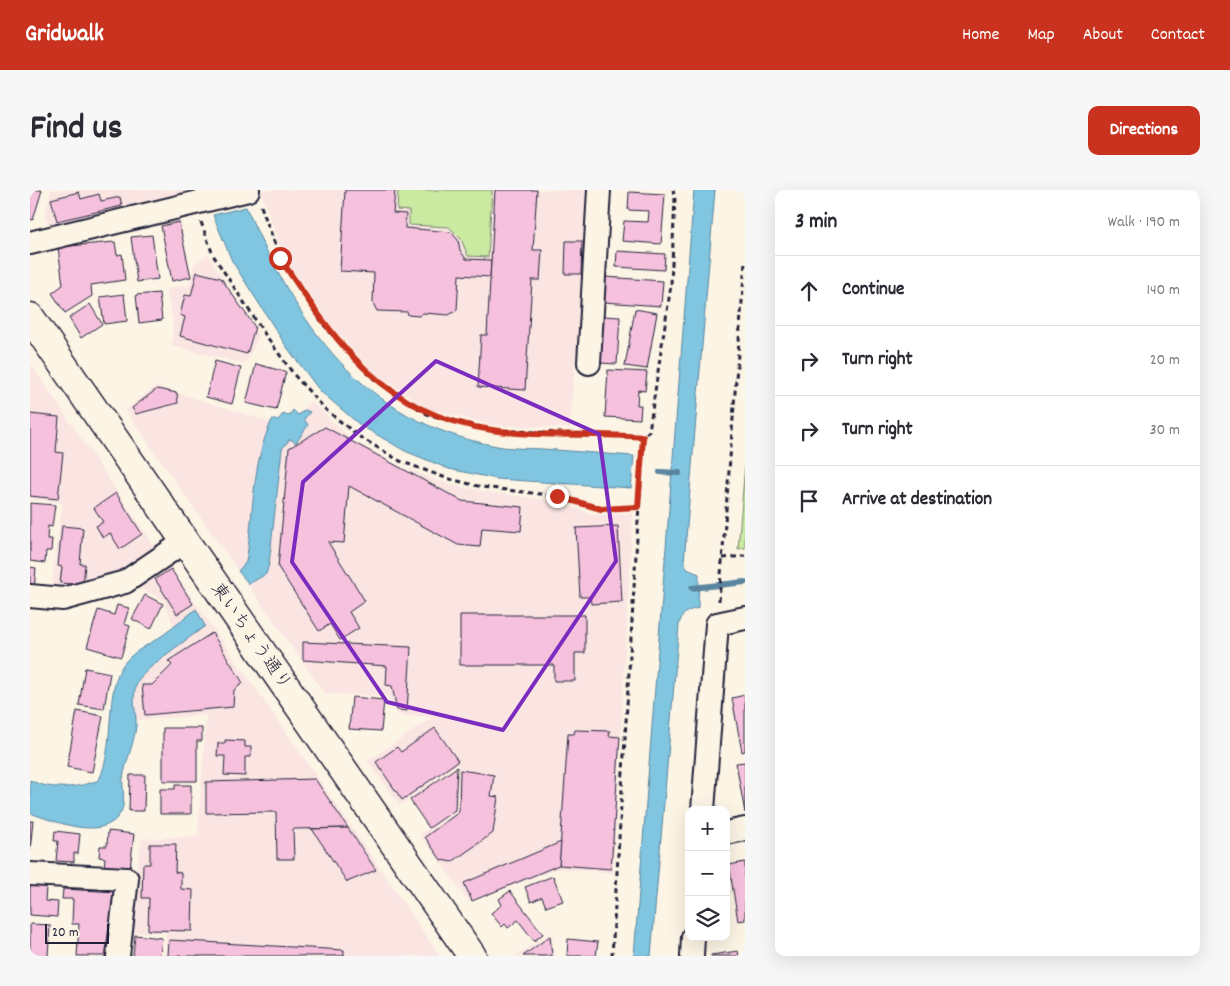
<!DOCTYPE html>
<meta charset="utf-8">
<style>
body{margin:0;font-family:Dekko,"Klee One",sans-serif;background:#f7f7f7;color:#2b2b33}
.controls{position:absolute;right:15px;bottom:15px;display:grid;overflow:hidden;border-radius:10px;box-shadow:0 5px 20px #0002}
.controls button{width:45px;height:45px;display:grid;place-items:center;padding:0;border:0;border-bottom:1px solid #e1e1e2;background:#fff;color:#2b2b33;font:25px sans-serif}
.scale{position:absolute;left:15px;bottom:12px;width:64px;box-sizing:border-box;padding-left:5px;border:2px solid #22223b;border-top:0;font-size:14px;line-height:18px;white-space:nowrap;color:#22223b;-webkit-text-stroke:4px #fcf5e5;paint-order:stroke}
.stop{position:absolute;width:15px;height:15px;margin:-11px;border:4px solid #c8321e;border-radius:50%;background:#fff}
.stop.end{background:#c8321e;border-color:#fff;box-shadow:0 1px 5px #0008}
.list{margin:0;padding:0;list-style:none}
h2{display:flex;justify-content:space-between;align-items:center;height:65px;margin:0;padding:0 20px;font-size:21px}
h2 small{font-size:16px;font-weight:400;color:#7c7c81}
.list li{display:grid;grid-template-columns:32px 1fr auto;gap:15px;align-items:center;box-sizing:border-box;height:70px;padding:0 20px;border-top:1px solid #e1e1e2}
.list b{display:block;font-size:19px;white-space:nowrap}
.list em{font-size:16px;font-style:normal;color:#7c7c81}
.icon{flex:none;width:28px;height:28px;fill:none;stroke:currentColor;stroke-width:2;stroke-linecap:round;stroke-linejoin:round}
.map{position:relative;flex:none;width:715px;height:766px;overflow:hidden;border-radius:10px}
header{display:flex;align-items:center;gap:30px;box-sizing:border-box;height:70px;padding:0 25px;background:#c8321e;color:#fff}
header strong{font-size:24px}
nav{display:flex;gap:28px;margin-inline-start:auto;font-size:18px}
.intro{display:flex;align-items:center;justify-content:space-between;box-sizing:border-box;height:120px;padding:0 30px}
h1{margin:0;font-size:35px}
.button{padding:12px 22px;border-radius:10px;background:#c8321e;color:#fff;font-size:18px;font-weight:700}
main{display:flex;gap:30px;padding:0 30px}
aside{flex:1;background:#fff;border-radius:10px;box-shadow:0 5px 20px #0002}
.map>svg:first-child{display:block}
.built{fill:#fae5e3}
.green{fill:#cae9a1;stroke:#76866e}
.water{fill:#80c6e1;stroke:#5a849f}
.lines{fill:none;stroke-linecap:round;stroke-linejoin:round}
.stream{stroke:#5a849f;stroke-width:6}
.building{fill:#f5c1dd;stroke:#22223b}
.street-casing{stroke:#22223b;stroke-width:26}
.primary-casing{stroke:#22223b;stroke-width:31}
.path{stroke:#22223b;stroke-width:3;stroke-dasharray:5 4;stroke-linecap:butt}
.street{stroke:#fcf5e5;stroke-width:22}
.primary{stroke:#fcf5e5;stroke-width:28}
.route{stroke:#c8321e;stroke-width:6}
.marked{fill:none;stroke:#7b2cbf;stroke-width:4;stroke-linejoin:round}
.labels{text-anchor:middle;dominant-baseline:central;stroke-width:5;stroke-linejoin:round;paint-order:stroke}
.street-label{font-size:18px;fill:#22223b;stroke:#fcf5e5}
</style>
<header>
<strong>Gridwalk</strong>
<nav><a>Home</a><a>Map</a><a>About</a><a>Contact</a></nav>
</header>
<div class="intro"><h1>Find us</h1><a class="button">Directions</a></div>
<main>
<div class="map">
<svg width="715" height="766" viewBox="0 0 715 766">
<rect width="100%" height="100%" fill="#fcf5e5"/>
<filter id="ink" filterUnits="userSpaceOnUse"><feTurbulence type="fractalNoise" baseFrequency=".02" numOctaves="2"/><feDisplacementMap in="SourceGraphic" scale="10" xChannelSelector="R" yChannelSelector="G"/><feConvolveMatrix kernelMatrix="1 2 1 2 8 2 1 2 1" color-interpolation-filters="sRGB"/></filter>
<g filter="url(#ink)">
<g class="built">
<path d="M21,0H154L156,7L20,37L15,25Z"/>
<path d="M230,0H560L552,167L545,172L540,238L462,235L399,219L345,184L298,132L253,65Z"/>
<path d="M178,64L229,146L215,174L142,156L143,131L136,99L160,95L164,74Z"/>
<path d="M0,173L129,363L94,388L21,402L32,313L0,309Z"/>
<path d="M126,196L249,235L261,231L281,211L322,250L369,276L415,293L452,301L522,311L566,325L603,323L583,683L527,679L439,712L390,644L427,621L428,574L370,616L338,571L403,527L368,525L357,506L295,504L95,220Z"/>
<path d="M137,372L286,585L410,766H135L136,743L99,742L105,685L112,649L168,646L176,525L91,531L99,480L145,438L133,410L105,395Z"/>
<path d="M521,743L525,766H485Z"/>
</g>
<g class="green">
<path d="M368,0H462L458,67L438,66L431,49L419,37L379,35V21L367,20Z"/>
<path d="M715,274V358L708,359Z"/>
</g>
<g class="water">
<path d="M664,0H685L654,372L657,379L669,384L668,418C656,421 652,423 649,435L621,766H604Z"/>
<path d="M216,17C269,136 330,231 467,256C482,259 498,258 513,259C543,261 573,264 604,266L601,298L467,289L419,279L375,261L330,235L290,201L256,156L202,71L183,25Z"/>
<path d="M263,220L268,225L275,220L280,222L274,229L278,235L266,253L260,249L252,259L239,374L236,384L219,394L208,381L216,372C224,325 221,274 242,230H248L253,224L259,226Z"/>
<path d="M166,419L175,436C161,447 116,477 108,491C100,508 107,521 106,536C104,554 96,571 93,588C92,598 96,613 91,622C75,653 24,631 0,623V590C20,601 48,598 69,590C85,556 75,506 91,478C100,462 119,455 133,445C144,437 155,428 166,419Z"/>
</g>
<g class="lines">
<g class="stream">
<path d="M630,282L649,283"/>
<path d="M662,398L715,392"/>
</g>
</g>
<g class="building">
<path d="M0,0H12L3,30L0,29Z"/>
<path d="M315,0H365L363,23L376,24L375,38L421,42L428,50L430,60L436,69L461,70L460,87L429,85L427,120L419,125L393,123L389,126L378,125L377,122L347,121L343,113L344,83L310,81Z"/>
<path d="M465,0H507L503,60H512L510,90H502L495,200L448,197L451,145H457Z"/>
<path d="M49,2L51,9L69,4L71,11L90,7L92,16L27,31L21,9Z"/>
<path d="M599,2L635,4L631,54L592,51L594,31L618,32L619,21L598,20Z"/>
<path d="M149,32L161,87L142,91L131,36Z"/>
<path d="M122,45L128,89L107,92L101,47Z"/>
<path d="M536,51H552L551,84H535Z"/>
<path d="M85,52L87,65L92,64L95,90L61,95L62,106L35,123L22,103L33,95L28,57Z"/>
<path d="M587,61L635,64L634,80L586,77Z"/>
<path d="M167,82L191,88L225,137L217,164L150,146L155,127L150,125L155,105L161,106Z"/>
<path d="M575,87L633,91L631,116L573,112Z"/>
<path d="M129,103L132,130L109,133L106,105Z"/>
<path d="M94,104L97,131L74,134L70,107Z"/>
<path d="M60,114L72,134L51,148L39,128Z"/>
<path d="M605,119L627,123L617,179L595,176Z"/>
<path d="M573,126L590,127L587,174L570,173Z"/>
<path d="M185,171L211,178L202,214L176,207Z"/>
<path d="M226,174L256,182L246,220L216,213Z"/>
<path d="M578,180L617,182L615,201L608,200L607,215H611L610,229L575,227Z"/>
<path d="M127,199L147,203L148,213L106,224L102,218Z"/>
<path d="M0,224L29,227L26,262L33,263L28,309L0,306Z"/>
<path d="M295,237L432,311L493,317L491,341L452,338L450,357L428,355L319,296L314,353L298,352L335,411L319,422L329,438L310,450L300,434L289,441L248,377L259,258Z"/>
<path d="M86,303L112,344L90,359L80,343L73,348L66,336L73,332L64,318Z"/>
<path d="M0,313L25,315L22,337L18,336L17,349H22L21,361H16L15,373L0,371Z"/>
<path d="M32,336L53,338L50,374H55L53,395L30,393L32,377L28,376Z"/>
<path d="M588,336L592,412L561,414L560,407H550L546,338Z"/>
<path d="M0,377L6,378L4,400H0Z"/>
<path d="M141,379L163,414L147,424L125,389Z"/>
<path d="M115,405L133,414L121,439L102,429Z"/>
<path d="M87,415L99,418L94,434L100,436L91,467L57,457L68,420L84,425Z"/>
<path d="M430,425H555V463H545V491H524V475H430Z"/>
<path d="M182,443L213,493L204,500L203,517L115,525L112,495H122L142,475L138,471Z"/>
<path d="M273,452L381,457L377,521L367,520L362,496L356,495L357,476L273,470Z"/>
<path d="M55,478L80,483L74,519L49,515Z"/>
<path d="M715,505V561L712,562L702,508Z"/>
<path d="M322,507L354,510L351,541L319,539Z"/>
<path d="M47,521L73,526L62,582L37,577Z"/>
<path d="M133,538H172V551H167V591H133Z"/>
<path d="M405,538L428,571L372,610L346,572L367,557L371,562Z"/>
<path d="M545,540L580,541L579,546L590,547L581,679L529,675L538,544H544Z"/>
<path d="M195,550L215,551V557H221V567H215V586L194,585L195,566H187L188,553H195Z"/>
<path d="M715,572V623L706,573Z"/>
<path d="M427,577L425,620L399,638L380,610Z"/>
<path d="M430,580L464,585L461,606L468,607L463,643L422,672L411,670L395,647L429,622Z"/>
<path d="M100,585H115L114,621H99Z"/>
<path d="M285,589L318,638L263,639L264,669H247L246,622L176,623V592Z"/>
<path d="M145,595H161V624H130V599H145Z"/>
<path d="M0,631H3L0,661Z"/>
<path d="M318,638L346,680L317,692L282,639Z"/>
<path d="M25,641L50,644L48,664L44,663V672L26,671L28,651H24Z"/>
<path d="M78,641L104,644L100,679L74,677L75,668L69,667L70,656H77Z"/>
<path d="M531,652L529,675L442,711L434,693Z"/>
<path d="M120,654H146L145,682L151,683V699L163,700L162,741L118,740L119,708H112L113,674H120Z"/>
<path d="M715,672V730L708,731L699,675Z"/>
<path d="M523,686L533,711L516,717L512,707L501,712L495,697Z"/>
<path d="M0,696L16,697L15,711L28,712L27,727L0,725Z"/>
<path d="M33,699L87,702L85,725L81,724L79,766H47L49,734H42L43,709H32Z"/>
<path d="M480,701L513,744L504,751L488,730L478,738L475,734L472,737L461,723L472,715L469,709Z"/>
<path d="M0,734L20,735L18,766H0Z"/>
<path d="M105,745L132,748L130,766H103Z"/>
<path d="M520,746L522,766H493Z"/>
<path d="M538,749L568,752L566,766H537Z"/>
<path d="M139,750L314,760V766H138Z"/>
<path d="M708,761L709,766H681V765Z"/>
</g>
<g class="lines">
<defs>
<g id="street">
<path d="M0,53L218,0"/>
<path d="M559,173L569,0"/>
<path d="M0,406L33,409L95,392L154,352"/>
<path d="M673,620L687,434L715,428"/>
<path d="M696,643L715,639"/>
<path d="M0,684L97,689L88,766"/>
<path d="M662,766L663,747"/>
</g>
<path id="primary" d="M0,127L442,766"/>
</defs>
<use href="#street" class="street-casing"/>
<use href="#primary" class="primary-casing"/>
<g class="path">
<path d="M231,16L250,68L294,135L342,187L397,224L461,240L613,247L619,241L641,95L645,9L643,0"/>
<path d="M171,32L183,65L234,143L265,186L296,220L330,247L370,271L416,288L452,297L527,306L571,319L608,317"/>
<path d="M693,368L715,366"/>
<path d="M689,411L715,72"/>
<path d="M582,766L613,247"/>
</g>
<use href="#street" class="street"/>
<use href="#primary" class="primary"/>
</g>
</g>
<g class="lines" filter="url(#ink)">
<path class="route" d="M250,68C306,153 353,224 462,240C511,248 563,242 613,247L608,317L571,319L527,306"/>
</g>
<path class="marked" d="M406,171L569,244L586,371L473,540L357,512L262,372L273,292Z"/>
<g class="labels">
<g class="street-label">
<text transform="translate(220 447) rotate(55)">東いちょう通り</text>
</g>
</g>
</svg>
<div class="controls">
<button>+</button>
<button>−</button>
<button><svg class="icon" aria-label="layers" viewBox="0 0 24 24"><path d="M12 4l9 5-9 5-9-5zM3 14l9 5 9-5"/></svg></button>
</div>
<div class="scale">20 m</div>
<div class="stop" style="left:250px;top:68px"></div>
<div class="stop end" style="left:527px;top:306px"></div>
</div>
<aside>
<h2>3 min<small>Walk · 190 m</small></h2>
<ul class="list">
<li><svg class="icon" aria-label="ahead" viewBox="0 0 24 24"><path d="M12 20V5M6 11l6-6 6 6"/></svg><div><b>Continue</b></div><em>140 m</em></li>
<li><svg class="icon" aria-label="right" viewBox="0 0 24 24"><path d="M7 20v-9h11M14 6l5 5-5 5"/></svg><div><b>Turn right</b></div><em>20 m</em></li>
<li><svg class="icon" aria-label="right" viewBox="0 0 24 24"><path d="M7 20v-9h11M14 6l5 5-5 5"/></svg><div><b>Turn right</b></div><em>30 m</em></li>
<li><svg class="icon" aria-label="arrive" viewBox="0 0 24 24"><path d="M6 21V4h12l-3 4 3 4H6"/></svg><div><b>Arrive at destination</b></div></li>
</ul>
</aside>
</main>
